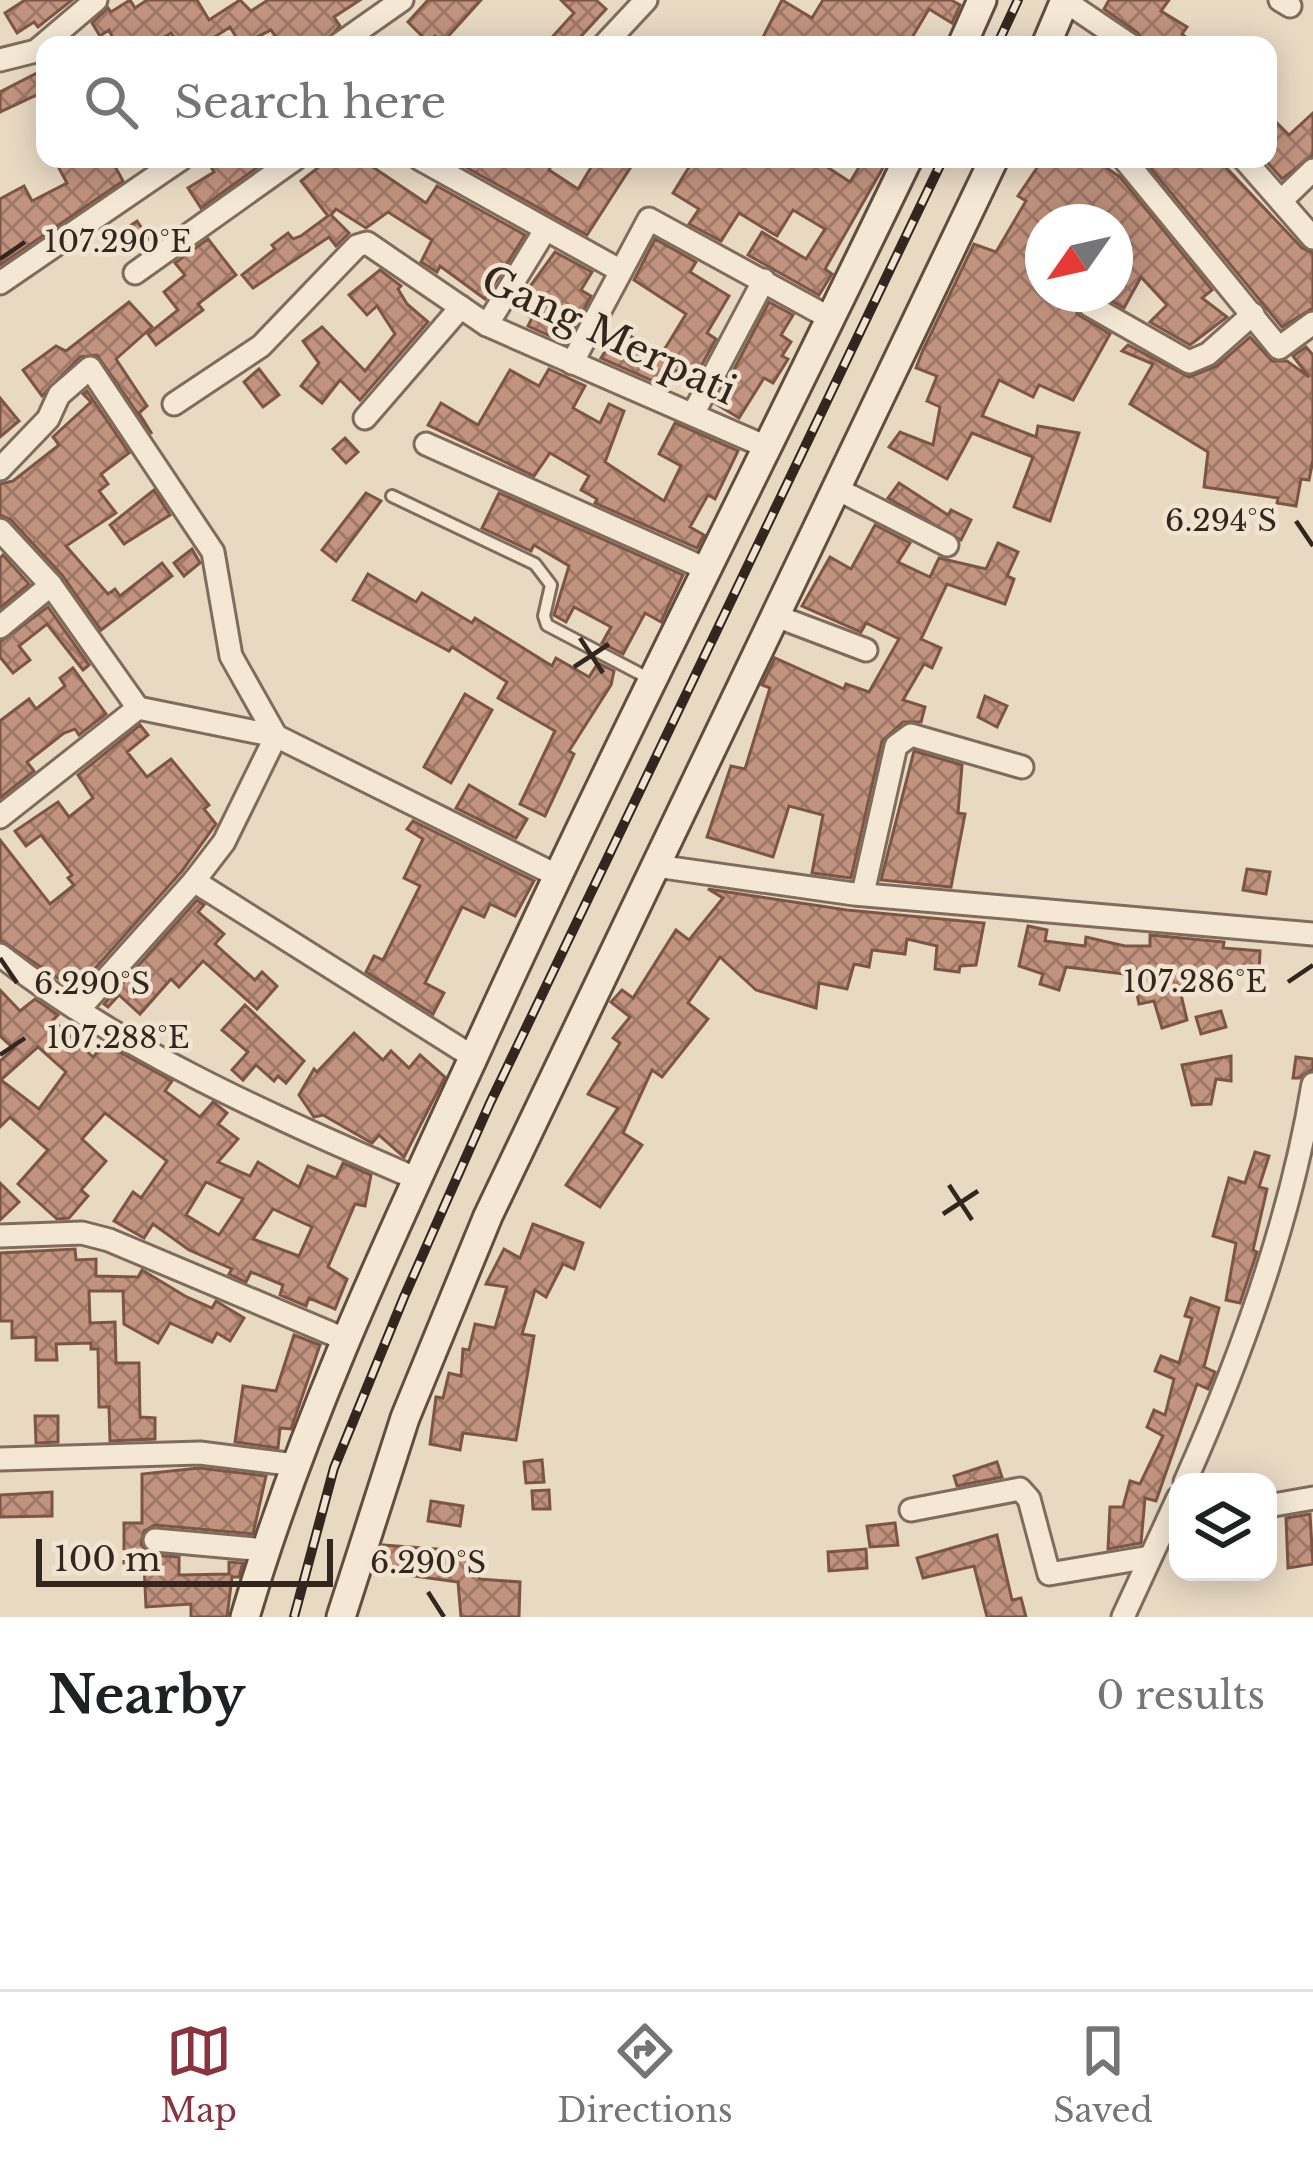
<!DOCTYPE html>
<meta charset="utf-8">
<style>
body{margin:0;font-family:"Libre Baskerville",serif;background:#f6f6f6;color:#202124}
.controls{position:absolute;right:36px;bottom:36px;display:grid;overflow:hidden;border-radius:24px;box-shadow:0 6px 30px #0003}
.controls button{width:108px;height:108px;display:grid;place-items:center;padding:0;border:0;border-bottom:3px solid #e0e0e0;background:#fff;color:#202124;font:60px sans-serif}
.compass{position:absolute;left:1025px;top:204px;width:108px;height:108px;border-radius:50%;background:#fff;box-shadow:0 6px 30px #0003;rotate:236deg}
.scale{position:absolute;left:36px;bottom:30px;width:297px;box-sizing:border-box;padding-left:12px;border:6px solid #32261e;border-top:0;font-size:33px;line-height:42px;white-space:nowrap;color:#32261e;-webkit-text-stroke:9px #f1e5d2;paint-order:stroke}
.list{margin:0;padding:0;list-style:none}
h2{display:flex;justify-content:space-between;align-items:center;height:156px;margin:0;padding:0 48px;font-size:51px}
h2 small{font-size:39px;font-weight:400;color:#757577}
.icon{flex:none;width:66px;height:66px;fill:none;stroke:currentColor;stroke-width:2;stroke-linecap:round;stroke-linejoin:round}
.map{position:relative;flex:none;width:1313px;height:1617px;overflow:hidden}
.search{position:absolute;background:#fff;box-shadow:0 6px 30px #0003;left:36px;right:36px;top:36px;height:132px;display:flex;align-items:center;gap:30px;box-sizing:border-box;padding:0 42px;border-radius:24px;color:#757577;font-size:45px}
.sheet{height:372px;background:#fff}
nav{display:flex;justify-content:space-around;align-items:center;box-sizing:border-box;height:168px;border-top:3px solid #e0e0e0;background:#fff;font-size:33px;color:#757577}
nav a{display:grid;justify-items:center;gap:6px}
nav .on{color:#88333d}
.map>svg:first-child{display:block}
.building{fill:url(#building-cross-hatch);stroke:#7d5545;stroke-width:3;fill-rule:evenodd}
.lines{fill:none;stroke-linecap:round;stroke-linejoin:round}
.service-casing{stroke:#806c5c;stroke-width:16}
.minor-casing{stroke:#806c5c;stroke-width:27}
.secondary-casing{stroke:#624d3f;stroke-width:33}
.service{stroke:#f4e8d5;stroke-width:10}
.minor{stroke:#f4e8d5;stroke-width:21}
.secondary{stroke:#f4e8d5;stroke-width:27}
.rail-casing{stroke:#32261e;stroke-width:10}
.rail{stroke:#f1e5d2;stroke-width:6;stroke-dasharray:18;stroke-linecap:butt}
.ticks{fill:none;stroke:#32261e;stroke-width:4.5}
.labels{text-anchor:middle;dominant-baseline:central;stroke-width:9;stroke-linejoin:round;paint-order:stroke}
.street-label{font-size:39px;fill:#32261e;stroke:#f1e5d2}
.ticks-label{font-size:30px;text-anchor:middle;fill:#32261e;stroke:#f1e5d2;stroke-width:9;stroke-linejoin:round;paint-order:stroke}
</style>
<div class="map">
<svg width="1313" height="1617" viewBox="0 0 1313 1617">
<defs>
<pattern id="building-cross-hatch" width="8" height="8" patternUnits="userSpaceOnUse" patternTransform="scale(3)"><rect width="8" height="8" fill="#c2937e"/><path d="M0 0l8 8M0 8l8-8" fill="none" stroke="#9e7867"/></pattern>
</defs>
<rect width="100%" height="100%" fill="#e8d9c3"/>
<g class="building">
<path d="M25,0H72L38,27L34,22L17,33L5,13Z"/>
<path d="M130,0L135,8L147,0H197L209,20L240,0L251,11L268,0H360L334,17L340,26L323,45H281L271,30L241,45L230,27L202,45H179L171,33L151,45H116L109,30L100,36L92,23L108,8L111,12Z"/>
<path d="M428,0H481L442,43L435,36L429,43L408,22Z"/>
<path d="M561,0H596L606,9L573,45H545L574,13Z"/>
<path d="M782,0L812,18L823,0H951L960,5L952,23L929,9L910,41L904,37L899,45H759Z"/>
<path d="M1109,0H1169L1161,11L1187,27L1182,34L1195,45H1145L1138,33L1104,9Z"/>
<path d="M45,69V91L0,112V92Z"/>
<path d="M1313,113V155L1282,179L1268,163V114L1289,135Z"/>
<path d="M54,159H111L123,181L0,265V199L24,186L32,201L67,183Z"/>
<path d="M206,159H269L201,208L188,188L214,172Z"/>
<path d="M329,159H361L426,203L437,186L525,235L485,299L440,266L437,272L421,262L432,240L388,212L366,228L336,209L331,215L349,233L336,246L329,237L253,288L242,275L275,249L272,245L288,233L293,239L301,236L328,216L301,181Z"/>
<path d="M555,159L549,170L578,189L596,159H636L587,235L453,160Z"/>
<path d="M694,159H815L850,182L864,159H888L825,269L832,274L819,295L748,255L762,232L806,259L825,229L793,210L777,236L739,213L721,241L689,224L699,209L673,193Z"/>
<path d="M1043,159H1094L1120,177L1212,290L1202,298L1227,317L1190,345L1150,322L1167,305L1141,277L1124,308L1100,294H1115V262L1127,247L1115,238V222H1043V294H1079L1077,314L1110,334L1073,400L1039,385L1033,397L999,380L982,416L1036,437L1038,426L1079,433L1050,521L1014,507L1033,457L972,433L947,479L889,447L900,432L933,445L940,407L927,401L937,376L916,368L923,350L974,244L996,252L1026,201L1018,196Z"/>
<path d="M1143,159H1218L1302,248L1313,253V308L1282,327Z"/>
<path d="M137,221L149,239L129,252L118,234Z"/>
<path d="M208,239L236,275L198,304L203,310L156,345L148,334L178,310L164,292L185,275L175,263Z"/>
<path d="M655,239L696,262L690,272L729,296L707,333L716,339L693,381L675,370L660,384L601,358L619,329L661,355L686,314L634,280Z"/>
<path d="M555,252L592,272L581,290L591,296L566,343L528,326L532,318L515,307Z"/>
<path d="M380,270L401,286L398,289L407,304L428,322L360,400L340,380L322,403L301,386L319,363L303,341L322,327L365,371L395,334L377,306L367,315L349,295Z"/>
<path d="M129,302L152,327L116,359L147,406L139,413L152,434L97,355L80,357L42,396L23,370L56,346L66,351Z"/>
<path d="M769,302L793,315L781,335L791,342L782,356L788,359L773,383L764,378L739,418L716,404Z"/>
<path d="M1250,337L1272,361H1287L1309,377L1293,356L1306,347L1313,355V460L1309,480L1301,479L1296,506L1277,503L1278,498L1204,487L1208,452L1130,404L1153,364L1122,351L1128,345L1189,377L1217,366Z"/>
<path d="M259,369L279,395L263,407L244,382Z"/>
<path d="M549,369L585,386L573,408L600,423L609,404L624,411L605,462L664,501L681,466L659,454L675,423L738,451L715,499L708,495L690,527L704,535L697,548L595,503L597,499L581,490L589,476L550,453L534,476L428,425L441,403L478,425L510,370L539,386Z"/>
<path d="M87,391L129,453L101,474L108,484L99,491L116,513L66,546L108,594L115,589L120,596L162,563L172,576L101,630L62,575L11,520L0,515V484L13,481L59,445L53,437L91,402L83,394Z"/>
<path d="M0,398L19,421L0,437Z"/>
<path d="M345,438L358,452L346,463L333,449Z"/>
<path d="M899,483L948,515L951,510L971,520L961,540L888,498Z"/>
<path d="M154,490L170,515L124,544L110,525Z"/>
<path d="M366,493L381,501L336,561L322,550Z"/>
<path d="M499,493L683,575L661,622L645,613L623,654L602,643L611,627L574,607L566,622L554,615L569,566L534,545L531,551L482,528Z"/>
<path d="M875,525L910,543L898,562L930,577L939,558L986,569L998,543L1018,552L1007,576L1014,579L1005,604L947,584L921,639L941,648L932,668L924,664L903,700L925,707L921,722H903L882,741L851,878L812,873L823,815L789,806L773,857L707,837L731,766L745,769L770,688L762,685L775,658L844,689L846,684L869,692L899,639L866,623L861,632L802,606L830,557L851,569Z"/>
<path d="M192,549L200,563L184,576L174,563Z"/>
<path d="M3,555L29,584L0,608V558Z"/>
<path d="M368,574L416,602L422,593L472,623L475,618L552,666L556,658L589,677L598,663L614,671L611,685L569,751L574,754L545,816L520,804L555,731L498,698L507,682L452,647L449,651L353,600Z"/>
<path d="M48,607L89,665L83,670L47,624L19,646L30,660L13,673L0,657V642Z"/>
<path d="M73,668L106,714L79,735L75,729L64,733L27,762L34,771L0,798V721L29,699L36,709L65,686L60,678Z"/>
<path d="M465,694L492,710L451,783L424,767Z"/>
<path d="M985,696L1007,706L997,727L978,717Z"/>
<path d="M140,725L148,735L127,752L147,777L171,759L209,805L204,809L216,824L182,871L76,990L0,940V840L50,904L74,885L68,878L72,875L41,835L26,846L15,831L58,802L69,817L93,798L78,775Z"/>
<path d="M914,751L962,765L958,813L965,814L951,887L881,880Z"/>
<path d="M469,785L527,819L516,838L456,808Z"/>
<path d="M413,821L534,881L515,916L490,904L484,917L462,907L425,983L444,993L433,1014L366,972L374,956L383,960L420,886L404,878L423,839L407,829Z"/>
<path d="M1247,869L1270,872L1266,894L1243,890Z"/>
<path d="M708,889L847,910L984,923L976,965L960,966L959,972L935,969L937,946L907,939L905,954L872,950L869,967L854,964L847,989L819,983L816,1008L756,990L720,957L688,1003L708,1019L662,1077L652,1070L623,1133L642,1145L600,1207L566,1185L618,1108L588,1094L620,1043L613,1038L630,1017L611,1002L622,990L633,998L676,930L689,940L723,898Z"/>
<path d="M197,900L204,905L198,912L224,934L215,944L255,980L262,972L277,986L257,1009L203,961L179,987L171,979L140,1014L119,995L108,1007L104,1004Z"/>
<path d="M1028,926L1047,930L1045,941L1085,946L1086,937L1125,946H1150V935L1224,942L1223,948L1260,951L1259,972L1204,970L1205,984L1179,986L1187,1020L1162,1028L1154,1001L1139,1004L1133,975L1066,967L1059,990L1040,984L1043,974L1019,966Z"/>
<path d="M0,990L20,1011L35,999L58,1015L53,1020L93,1057L105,1044L172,1081L165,1091L200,1117L213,1102L217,1105L227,1113L218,1124L238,1139L218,1162L250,1176L258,1162L299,1187L308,1166L336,1178L343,1163L371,1175L365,1206L355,1204L328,1267L347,1279L335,1309L309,1298L306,1306L280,1295L283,1285L251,1272L246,1282L229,1274L232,1269L189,1250L153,1224L144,1238L114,1221L133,1192L141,1198L167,1161L105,1113L82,1139L106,1161L81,1190L88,1196L69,1218L57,1219L18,1184L48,1150L10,1117L0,1127V1061L14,1049L0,1036ZM38,1047L66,1072L39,1109L1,1080ZM206,1182L243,1199L219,1235L186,1215ZM273,1209L312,1227L299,1256L253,1239Z"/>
<path d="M245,1005L304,1061L286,1083L278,1076L274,1081L256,1065L243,1080L232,1070L248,1052L222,1030Z"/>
<path d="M1221,1011L1226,1027L1201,1034L1196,1017Z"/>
<path d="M354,1033L383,1060L391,1051L409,1068L420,1055L445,1077L404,1157L379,1135L372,1143L323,1115L314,1117L299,1095L314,1069L317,1072Z"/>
<path d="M1231,1056V1081L1216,1079L1211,1104L1192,1105L1182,1065Z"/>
<path d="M1296,1057L1313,1059V1069L1299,1078H1293Z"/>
<path d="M1255,1152L1269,1156L1259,1187L1267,1189L1253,1250L1257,1252L1240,1303L1226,1300L1236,1243L1213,1236L1229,1178L1245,1183Z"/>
<path d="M0,1183L19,1202L0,1220Z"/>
<path d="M533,1224L583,1243L574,1269L563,1264L546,1297L535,1290L522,1334L534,1336L516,1440L463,1433L460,1450L430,1444L436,1397L443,1398L449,1373L461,1376L463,1349L469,1350L475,1324L495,1328L507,1287L486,1284L504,1249L520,1258Z"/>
<path d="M75,1249L76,1260L96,1259V1276L138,1277L142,1270L185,1296L212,1308L216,1301L244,1318L230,1341L217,1333L212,1342L170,1323L158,1343L124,1324L123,1291H89L90,1323L115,1322L116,1363H139L140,1417L155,1418V1439L110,1441L109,1407H99L98,1349H91V1343L56,1344L57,1360H36V1337L12,1338V1321H0V1253Z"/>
<path d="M1191,1298L1219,1308L1204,1367L1215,1372L1208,1389L1197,1384L1156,1501L1145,1498L1141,1543L1108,1549L1110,1507H1123L1130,1481L1140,1484L1163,1436L1147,1427L1154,1410L1165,1415L1174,1379L1155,1371L1161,1356L1179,1363L1192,1318L1185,1316Z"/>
<path d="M294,1335L320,1345L291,1429L280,1428L278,1448L235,1442L243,1386L276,1391Z"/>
<path d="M35,1416H58V1442L36,1443Z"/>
<path d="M542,1460L544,1482L526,1483L524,1462Z"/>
<path d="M997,1462L1002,1477L957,1486L954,1476Z"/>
<path d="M199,1468L266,1476L253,1534L155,1525L144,1531L141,1545L153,1555L179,1557V1575L229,1574V1562L243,1563L239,1577H232L227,1617H191V1604L146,1607L144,1563H124V1523H142V1474Z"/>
<path d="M549,1490L550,1509H533L532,1491Z"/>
<path d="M52,1492V1516L0,1517V1495Z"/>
<path d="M431,1501L463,1506L460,1526L428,1521Z"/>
<path d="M1310,1514L1313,1564L1288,1568L1286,1518Z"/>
<path d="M895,1523L898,1545L870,1547L867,1526Z"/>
<path d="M997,1535L1012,1600L1021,1598L1026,1617H987L974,1566L923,1578L917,1558Z"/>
<path d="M383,1545L476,1552L479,1579L520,1582L519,1617H461L458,1582L377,1571Z"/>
<path d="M866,1549L867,1568L829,1571L828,1552Z"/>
</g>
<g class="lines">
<defs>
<path id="service" d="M392,496L535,564L551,585L544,616L547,625L650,679"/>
<g id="minor">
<path d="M1280,0L1290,6"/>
<path d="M1065,1L1130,45"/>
<path d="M338,45L402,0"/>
<path d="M604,45L646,0"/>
<path d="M0,60L36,51L96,0"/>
<path d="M420,159L621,271"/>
<path d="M1124,159L1279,348L1313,323"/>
<path d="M1244,159L1313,238"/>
<path d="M1281,201L1313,170"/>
<path d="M135,273L295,159"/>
<path d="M0,283L181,159"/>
<path d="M1089,305L1189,362L1208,354L1253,314"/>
<path d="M487,325L544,232"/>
<path d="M572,363L649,219L828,317"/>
<path d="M174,404L261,346L357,246L367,243L487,325L764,446"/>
<path d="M693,414L764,280"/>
<path d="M365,418L461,307"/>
<path d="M426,444L704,568"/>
<path d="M0,469L48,419L59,395L90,368L213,552L231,656L276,736L224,842L194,881"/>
<path d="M839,490L947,545"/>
<path d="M0,530L51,585L138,708L276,736L554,874"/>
<path d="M776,616L866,650"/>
<path d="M0,627L51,585"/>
<path d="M0,817L138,708"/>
<path d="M656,866L854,894L1313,934"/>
<path d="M863,893L896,746L911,735L1022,767"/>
<path d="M0,955C124,1052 272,1116 415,1178"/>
<path d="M81,1007L194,881L473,1057"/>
<path d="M0,1236L82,1233L109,1240L342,1338"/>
<path d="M0,1459L200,1453L296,1465"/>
<path d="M1185,1482C1241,1357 1291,1219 1313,1084"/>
<path d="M1268,1506L1313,1498"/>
<path d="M911,1510L1020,1489L1029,1499L1049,1574L1150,1557"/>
<path d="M155,1540L266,1550"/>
<path d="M1123,1617L1178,1498"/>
</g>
<g id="secondary">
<path d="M962,45L982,0"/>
<path d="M1046,45L1065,0"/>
<path d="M245,1617C303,1421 389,1240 474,1056C612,753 764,458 908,159"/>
<path d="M341,1617L405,1418L488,1216L994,159"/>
</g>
</defs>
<use href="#service" class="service-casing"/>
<use href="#minor" class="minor-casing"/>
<use href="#secondary" class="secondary-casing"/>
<use href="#service" class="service"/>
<use href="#minor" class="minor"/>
<use href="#secondary" class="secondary"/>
<defs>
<g id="rail">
<path d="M997,45L1018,0"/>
<path d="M294,1617L334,1468L404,1297L490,1103L943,159"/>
</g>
</defs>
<use href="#rail" class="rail-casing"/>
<use href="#rail" class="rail"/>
</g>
<path class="ticks" d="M0,259L25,242M1296,521L1313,546M580,638L603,673M574,667L609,644M0,958L17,983M1288,982L1313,965M0,1055L25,1038M949,1185L972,1220M943,1214L978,1191M428,1592L444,1617"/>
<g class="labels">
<g class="street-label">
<text transform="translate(609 335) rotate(25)">Gang Merpati</text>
</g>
</g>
<g class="ticks-label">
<text x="118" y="252">107.290°E</text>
<text x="1221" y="531">6.294°S</text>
<text x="1195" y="992">107.286°E</text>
<text x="92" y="994">6.290°S</text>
<text x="118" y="1048">107.288°E</text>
<text x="428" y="1573">6.290°S</text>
</g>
</svg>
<div class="controls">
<button><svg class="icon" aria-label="layers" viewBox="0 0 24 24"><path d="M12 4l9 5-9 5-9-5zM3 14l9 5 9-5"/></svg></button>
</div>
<svg class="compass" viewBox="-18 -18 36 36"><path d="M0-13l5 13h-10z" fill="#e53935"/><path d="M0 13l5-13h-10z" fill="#757577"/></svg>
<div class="scale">100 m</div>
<div class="search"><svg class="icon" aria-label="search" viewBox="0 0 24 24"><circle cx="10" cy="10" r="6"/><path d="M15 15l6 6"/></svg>Search here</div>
</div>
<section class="sheet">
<h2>Nearby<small>0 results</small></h2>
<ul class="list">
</ul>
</section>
<nav>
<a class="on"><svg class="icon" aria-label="map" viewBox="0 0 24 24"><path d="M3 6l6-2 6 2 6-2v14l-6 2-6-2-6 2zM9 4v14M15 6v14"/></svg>Map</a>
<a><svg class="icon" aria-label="directions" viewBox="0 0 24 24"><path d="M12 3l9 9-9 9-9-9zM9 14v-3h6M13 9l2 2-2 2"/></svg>Directions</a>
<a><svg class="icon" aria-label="saved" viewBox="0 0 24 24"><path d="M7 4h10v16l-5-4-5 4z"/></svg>Saved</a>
</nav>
